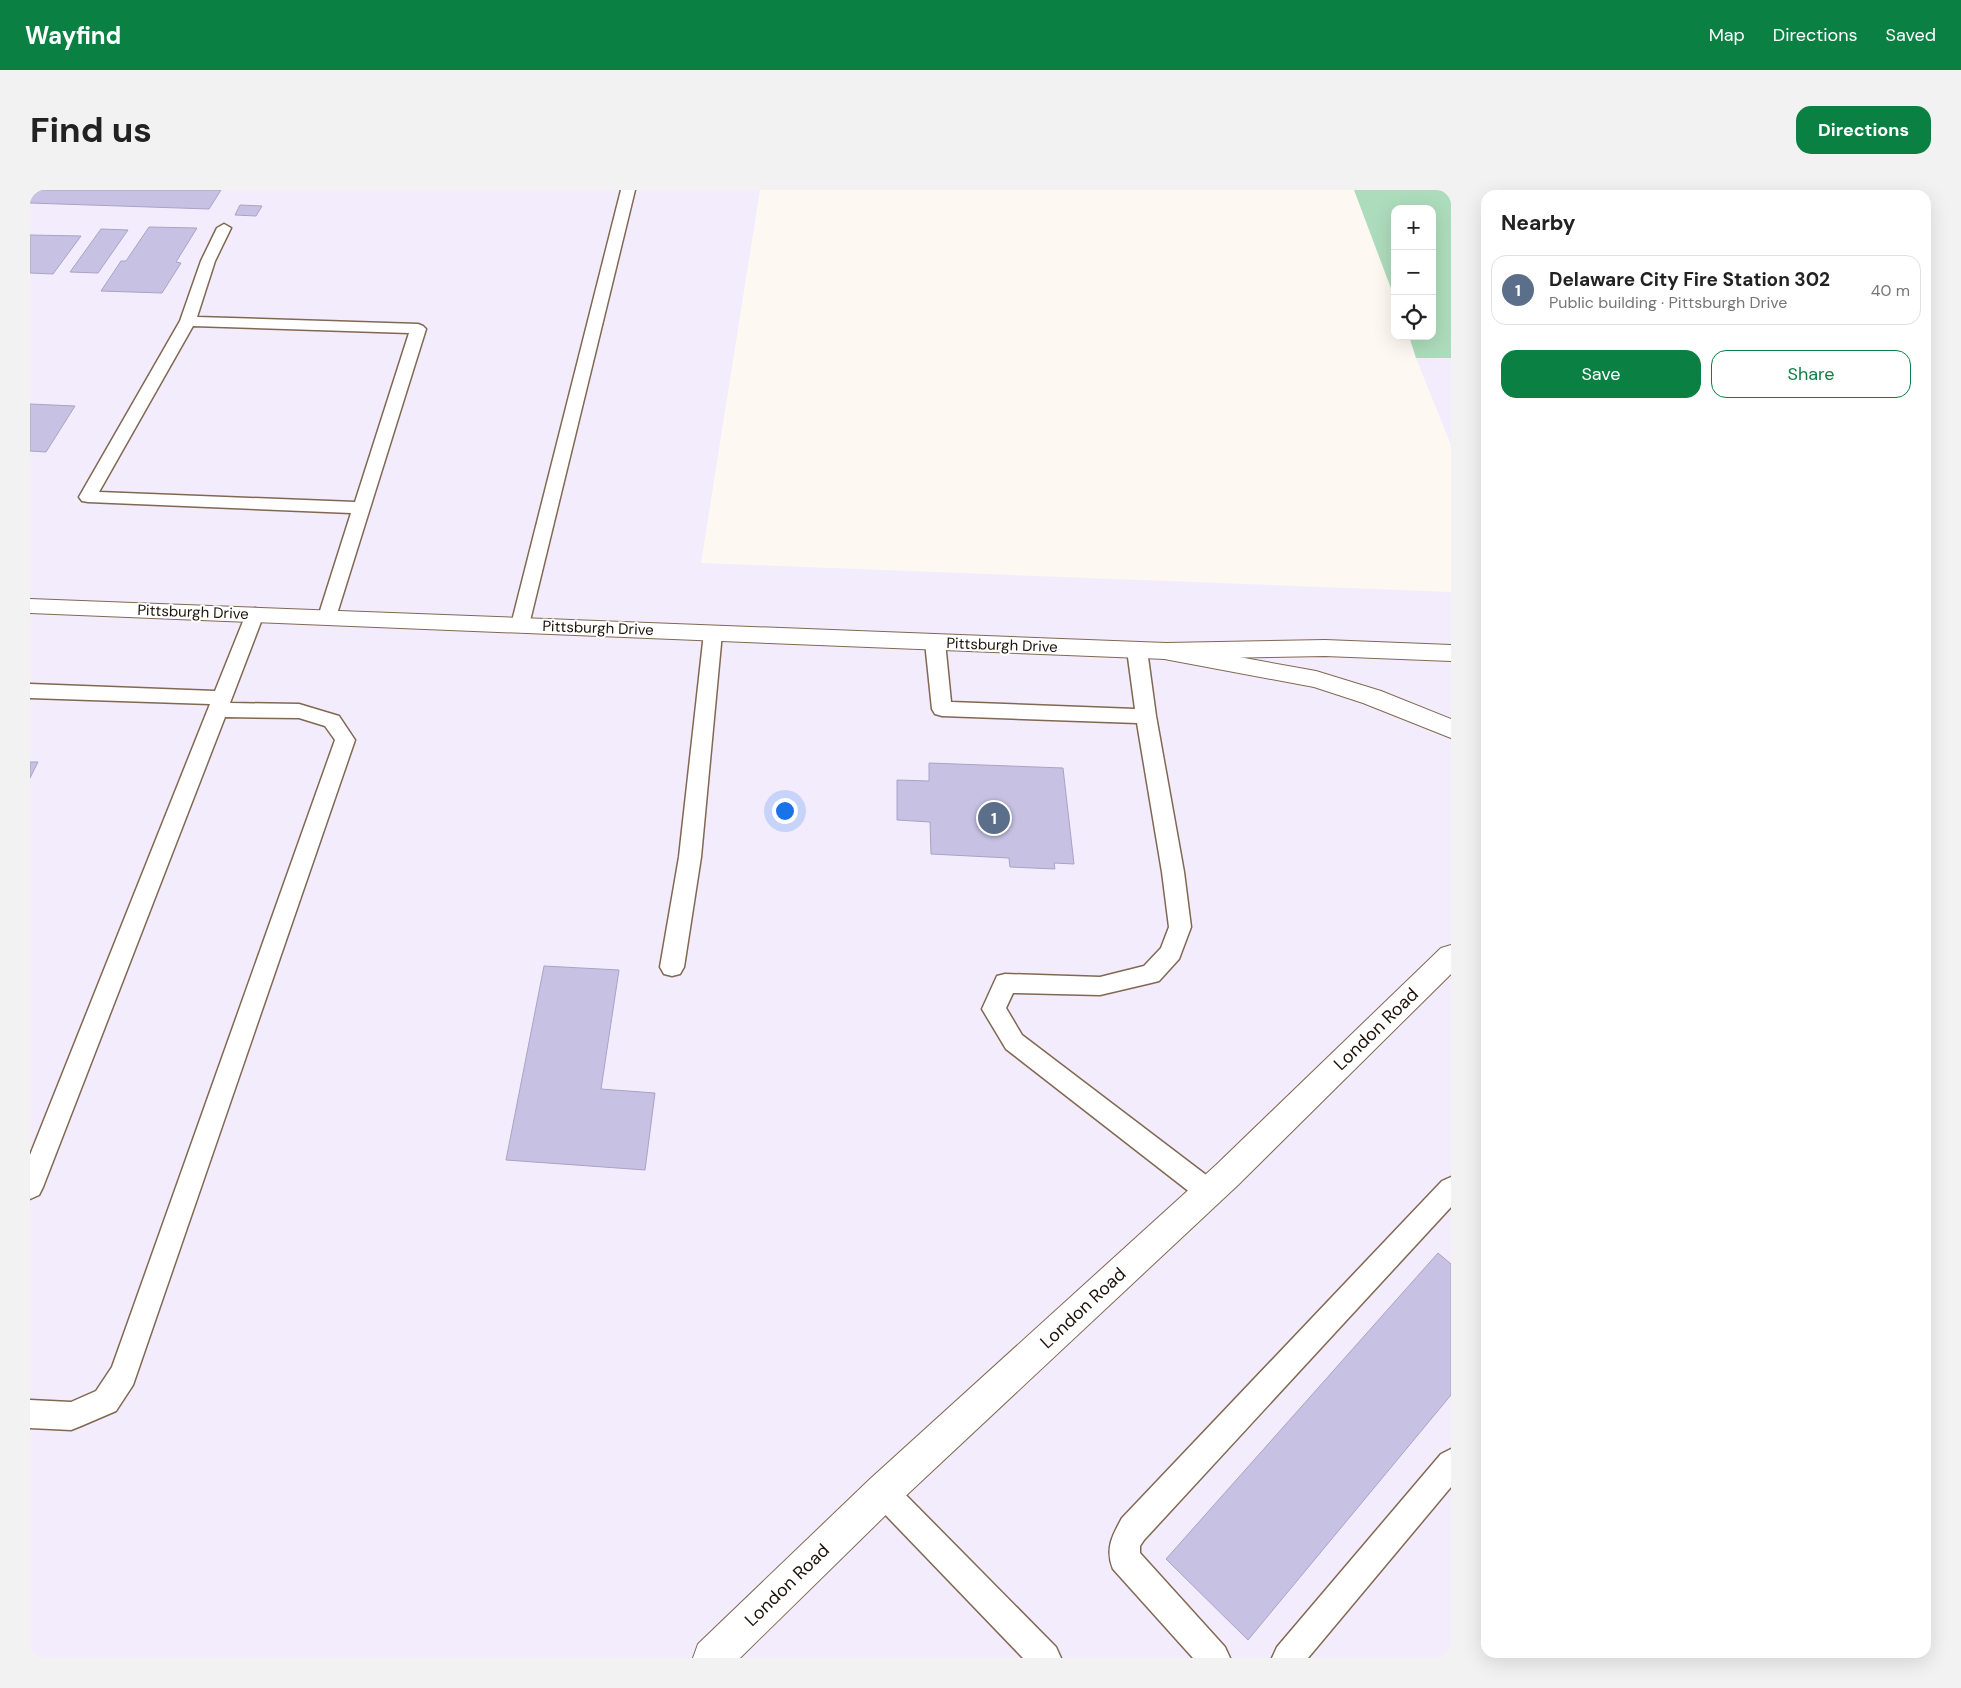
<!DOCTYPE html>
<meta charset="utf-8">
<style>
body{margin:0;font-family:"DM Sans",sans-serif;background:#f2f2f2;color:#222}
.controls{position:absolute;right:15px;top:15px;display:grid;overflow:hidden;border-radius:10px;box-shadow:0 5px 20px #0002}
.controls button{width:45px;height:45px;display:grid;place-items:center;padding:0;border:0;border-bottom:1px solid #e0e0e0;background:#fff;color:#222;font:25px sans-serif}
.you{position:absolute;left:754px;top:620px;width:18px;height:18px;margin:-12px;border:4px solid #fff;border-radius:50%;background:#1a73e8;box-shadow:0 0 0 8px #1a73e833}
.badge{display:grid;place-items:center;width:32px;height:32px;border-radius:50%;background:#0b8043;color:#fff;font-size:16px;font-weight:700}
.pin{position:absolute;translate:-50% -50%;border:2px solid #fff;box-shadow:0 1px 5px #0006}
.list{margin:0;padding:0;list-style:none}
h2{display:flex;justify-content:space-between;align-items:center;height:65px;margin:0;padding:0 20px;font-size:21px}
h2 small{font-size:16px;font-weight:400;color:#767676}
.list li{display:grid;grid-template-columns:32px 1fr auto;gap:15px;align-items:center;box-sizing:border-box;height:70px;margin:0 10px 10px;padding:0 10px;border:1px solid #e0e0e0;border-radius:15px}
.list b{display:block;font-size:19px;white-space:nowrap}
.list p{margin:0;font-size:16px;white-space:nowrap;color:#767676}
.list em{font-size:16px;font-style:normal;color:#767676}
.actions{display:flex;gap:10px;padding:15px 20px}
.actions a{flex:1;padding:11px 0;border:1px solid #0b8043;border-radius:15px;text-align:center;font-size:18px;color:#0b8043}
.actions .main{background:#0b8043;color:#fff}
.icon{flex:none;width:28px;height:28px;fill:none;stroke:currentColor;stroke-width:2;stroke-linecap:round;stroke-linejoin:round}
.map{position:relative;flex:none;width:1421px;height:1468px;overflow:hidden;border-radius:15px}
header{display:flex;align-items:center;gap:30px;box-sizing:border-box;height:70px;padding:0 25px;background:#0b8043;color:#fff}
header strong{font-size:24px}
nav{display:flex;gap:28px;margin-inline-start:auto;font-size:18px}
.intro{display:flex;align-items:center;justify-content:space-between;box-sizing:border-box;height:120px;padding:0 30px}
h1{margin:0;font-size:35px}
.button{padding:12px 22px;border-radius:15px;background:#0b8043;color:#fff;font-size:18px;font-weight:700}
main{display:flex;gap:30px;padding:0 30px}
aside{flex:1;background:#fff;border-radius:15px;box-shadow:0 5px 20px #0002}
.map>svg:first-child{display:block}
.industrial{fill:#f3ecfd}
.green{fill:#addcbc}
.building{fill:#c7c2e3;stroke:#a9a3c3}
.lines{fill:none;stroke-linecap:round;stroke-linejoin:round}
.service-casing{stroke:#816852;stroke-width:3}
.minor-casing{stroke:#816852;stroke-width:2}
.tertiary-casing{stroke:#816852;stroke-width:2}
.service{fill:#fff;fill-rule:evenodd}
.minor{fill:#fff;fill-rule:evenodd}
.tertiary{fill:#fff;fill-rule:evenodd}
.labels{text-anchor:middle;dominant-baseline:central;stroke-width:4;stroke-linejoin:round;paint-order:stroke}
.street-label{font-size:15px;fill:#1c1209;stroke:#fff}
.near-street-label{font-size:18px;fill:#1c1209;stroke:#fff}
</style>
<header>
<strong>Wayfind</strong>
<nav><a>Map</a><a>Directions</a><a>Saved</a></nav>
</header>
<div class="intro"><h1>Find us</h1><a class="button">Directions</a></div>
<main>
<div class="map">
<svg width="1421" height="1468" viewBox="0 0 1421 1468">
<rect width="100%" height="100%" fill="#fef8f3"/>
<g class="industrial">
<path d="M0,0H730L671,373L1421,402V1468H0Z"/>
<path d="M1386,168H1421V255Z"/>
</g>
<path class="green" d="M1324,0H1421V168H1386L1379,146H1402V19H1365V109Z"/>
<g class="building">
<path d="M0,0H191L179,19L0,13Z"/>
<path d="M210,15L232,16L226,26L205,25Z"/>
<path d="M119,37L167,38L146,72L151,73L132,103L71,101L91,71H96Z"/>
<path d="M71,39L98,40L68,83L40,82Z"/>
<path d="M0,45L51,46L23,84L0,83Z"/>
<path d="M0,214L45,216L16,262L0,261Z"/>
<path d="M0,572H8L0,588Z"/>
<path d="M899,573L1033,578L1044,674L1024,673L1025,679L980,677L979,668L901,664L900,632L867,630V590L899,591Z"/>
<path d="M514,776L589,780L571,899L625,903L615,980L476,970Z"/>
<path d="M1408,1063L1421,1074V1205L1218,1450L1136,1369Z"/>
</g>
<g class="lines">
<defs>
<g id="service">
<path d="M591,0H605L499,435L497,439L490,441L483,439L481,435Z"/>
<path d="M194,34L201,38L185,71L167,127L388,134L393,136L396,139L306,427L304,431L297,433L290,431L288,427L321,323L58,312L52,311L49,307L150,131L171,71L187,38ZM163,136L379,143L325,312L69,302Z"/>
<path d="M225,418L232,420L234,424L200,513L269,514L309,526L325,550L103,1195L86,1221L51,1236L41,1240L0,1238V1210L41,1212L66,1201L82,1177L305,550L295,536L269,528L195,527L13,997L9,1005L0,1009V965L180,514L0,508V494L185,501L216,424L218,420Z"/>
<path d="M683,437L690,439L692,443L671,667L654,777L650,784L642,786L634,784L630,777L649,667L674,443L676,439Z"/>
<path d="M905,446L912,448L915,452L921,512L1105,519L1097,460L1100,455L1107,454L1114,455L1117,460L1126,526L1154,682L1161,737L1149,769L1129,791L1121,793L1070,805L983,803L976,818L992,845L1188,994L1192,1002L1188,1010L1179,1014L1170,1010L976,859L952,819L967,786L975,784L1070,787L1114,776L1131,758L1139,737L1132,682L1107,533L912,526L905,524L902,519L895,452L898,448Z"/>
<path d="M1421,987V1017L1114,1350L1110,1356V1363L1195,1457L1200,1468H1163L1083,1379C1075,1359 1082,1346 1092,1328L1412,991Z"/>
<path d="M1421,1259V1297L1278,1468H1242L1247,1457L1411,1264Z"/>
<path d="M853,1287L863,1292L1026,1457L1031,1468H993L843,1312L838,1302L843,1292Z"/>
</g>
<path id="minor" d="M1137,454L1286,481L1351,501L1421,529V548L1333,513L1284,497L1129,468L1125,462L1129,456Z"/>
<g id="tertiary">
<path d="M0,409L1136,453L1295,450L1421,455V471L1295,466L1136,469L0,423Z"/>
<path d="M1421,755V784L1208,995L866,1315L710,1468H663L668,1454L840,1289L1186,975L1411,758Z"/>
</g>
</defs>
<use href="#service" class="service-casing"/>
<use href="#minor" class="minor-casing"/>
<use href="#tertiary" class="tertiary-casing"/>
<use href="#service" class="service"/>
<use href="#minor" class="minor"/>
<use href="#tertiary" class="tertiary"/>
</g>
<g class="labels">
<g class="street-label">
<text transform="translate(163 422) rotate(2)">Pittsburgh Drive</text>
<text transform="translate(568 438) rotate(2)">Pittsburgh Drive</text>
<text transform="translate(972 455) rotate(2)">Pittsburgh Drive</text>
</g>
<g class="near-street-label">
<text transform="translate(1346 839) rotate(-44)">London Road</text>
<text transform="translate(1053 1118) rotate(-43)">London Road</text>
<text transform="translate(757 1395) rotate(-44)">London Road</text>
</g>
</g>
</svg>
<div class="controls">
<button>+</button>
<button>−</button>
<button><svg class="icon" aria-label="locate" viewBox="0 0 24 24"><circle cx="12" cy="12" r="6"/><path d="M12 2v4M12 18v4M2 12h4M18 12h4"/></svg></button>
</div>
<div class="you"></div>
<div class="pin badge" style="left:964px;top:628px;background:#5c6f8a">1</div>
</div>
<aside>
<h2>Nearby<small></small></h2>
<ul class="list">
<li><span class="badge" style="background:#5c6f8a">1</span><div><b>Delaware City Fire Station 302</b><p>Public building · Pittsburgh Drive</p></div><em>40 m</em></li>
</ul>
<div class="actions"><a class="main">Save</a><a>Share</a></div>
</aside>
</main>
